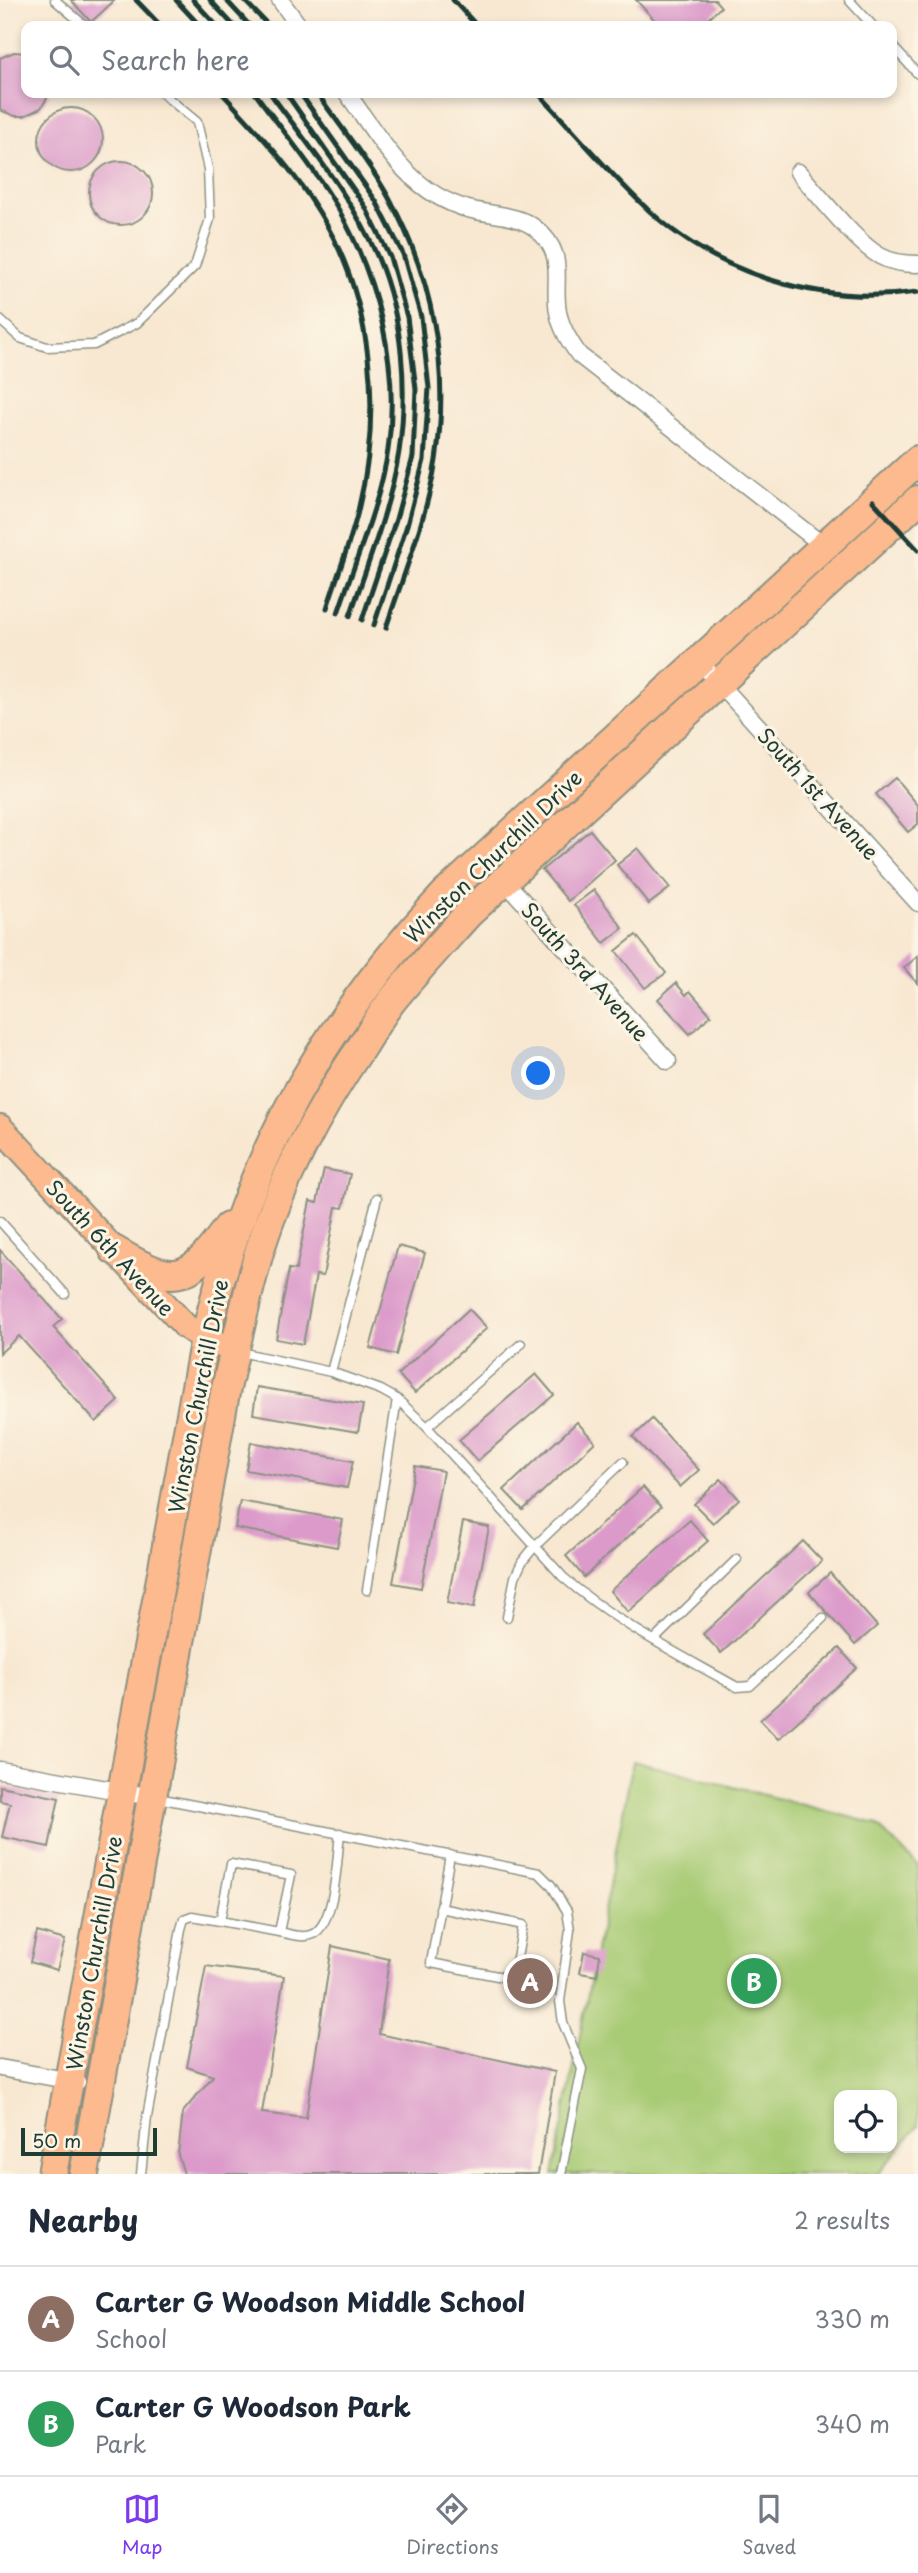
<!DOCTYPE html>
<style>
body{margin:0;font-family:"Playpen Sans",sans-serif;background:#f2f2f3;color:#1f2937}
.controls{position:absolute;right:21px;bottom:21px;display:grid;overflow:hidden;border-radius:14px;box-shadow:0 4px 10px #0003}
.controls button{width:63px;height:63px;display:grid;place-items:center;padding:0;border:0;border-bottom:2px solid #e0e1e3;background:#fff;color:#1f2937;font:35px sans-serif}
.scale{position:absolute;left:21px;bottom:18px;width:136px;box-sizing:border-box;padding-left:7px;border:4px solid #1f3d34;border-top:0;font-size:19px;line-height:24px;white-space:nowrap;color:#1f3d34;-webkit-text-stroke:5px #fcf5e5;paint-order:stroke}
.you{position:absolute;left:539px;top:1074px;width:24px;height:24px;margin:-18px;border:5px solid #fff;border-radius:50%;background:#1a73e8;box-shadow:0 0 0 10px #1a73e833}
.badge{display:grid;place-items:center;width:46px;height:46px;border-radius:50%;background:#7c3aed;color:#fff;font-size:23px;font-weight:700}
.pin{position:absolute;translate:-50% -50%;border:4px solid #fff;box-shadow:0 2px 7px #0006}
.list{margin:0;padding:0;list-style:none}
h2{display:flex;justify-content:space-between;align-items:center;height:91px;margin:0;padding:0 28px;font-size:30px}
h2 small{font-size:23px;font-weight:400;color:#747a83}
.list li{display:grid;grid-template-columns:46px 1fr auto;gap:21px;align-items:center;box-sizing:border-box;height:105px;padding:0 28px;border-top:2px solid #e0e1e3}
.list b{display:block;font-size:26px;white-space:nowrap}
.list p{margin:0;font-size:23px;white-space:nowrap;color:#747a83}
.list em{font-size:23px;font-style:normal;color:#747a83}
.icon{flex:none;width:38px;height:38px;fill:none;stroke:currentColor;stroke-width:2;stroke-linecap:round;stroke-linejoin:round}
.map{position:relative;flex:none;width:918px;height:2174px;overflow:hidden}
.search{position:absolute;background:#fff;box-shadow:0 4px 10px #0003;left:21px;right:21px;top:21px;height:77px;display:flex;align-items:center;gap:18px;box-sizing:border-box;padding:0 24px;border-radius:14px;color:#747a83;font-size:26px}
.sheet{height:301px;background:#fff}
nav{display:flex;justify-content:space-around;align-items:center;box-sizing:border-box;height:98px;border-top:2px solid #e0e1e3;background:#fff;font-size:19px;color:#747a83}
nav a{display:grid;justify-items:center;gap:4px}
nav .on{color:#7c3aed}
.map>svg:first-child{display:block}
.green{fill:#a8cb74;stroke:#648454;stroke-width:2;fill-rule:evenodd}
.building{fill:#db9aca}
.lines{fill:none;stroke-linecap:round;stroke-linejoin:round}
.lane-casing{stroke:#8c9283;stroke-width:11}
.street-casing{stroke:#8c9283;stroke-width:19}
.primary-casing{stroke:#8c9283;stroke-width:28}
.highway-casing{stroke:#8c9283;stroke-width:32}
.lane{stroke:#fff;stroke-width:8}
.street{stroke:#fff;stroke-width:16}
.primary{stroke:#fcba8e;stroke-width:24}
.highway{stroke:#fcba8e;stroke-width:28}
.rail{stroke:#1f3d34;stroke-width:5}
.labels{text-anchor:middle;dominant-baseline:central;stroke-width:6;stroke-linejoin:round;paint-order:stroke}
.street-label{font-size:21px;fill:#1f3d34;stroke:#fcf5e5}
</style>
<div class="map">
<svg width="918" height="2174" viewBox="0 0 918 2174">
<rect width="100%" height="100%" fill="#fcf5e5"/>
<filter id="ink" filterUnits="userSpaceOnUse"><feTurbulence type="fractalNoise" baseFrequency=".0143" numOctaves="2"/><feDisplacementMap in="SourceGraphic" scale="14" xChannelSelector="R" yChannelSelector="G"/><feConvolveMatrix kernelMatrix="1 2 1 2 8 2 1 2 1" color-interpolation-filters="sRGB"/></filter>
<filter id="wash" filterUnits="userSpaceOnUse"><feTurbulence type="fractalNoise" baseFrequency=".00686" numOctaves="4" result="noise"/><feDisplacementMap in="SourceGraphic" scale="28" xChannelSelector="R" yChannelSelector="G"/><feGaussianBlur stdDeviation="1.57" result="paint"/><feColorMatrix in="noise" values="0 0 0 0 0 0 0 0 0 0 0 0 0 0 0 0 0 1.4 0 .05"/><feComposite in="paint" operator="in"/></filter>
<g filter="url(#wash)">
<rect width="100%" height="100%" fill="#f8e8d2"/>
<path class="green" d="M633,1761L876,1824L918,1866V2126L878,2174H553ZM839,2095H892V2148H839Z"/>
<g id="blocks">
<g class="building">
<path d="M71,0H115L91,22Z"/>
<path d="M636,0H715L721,7L700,26H660Z"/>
<path d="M14,52L26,53V93H50L41,108L24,116H15L0,110V58Z"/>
<circle cx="71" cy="140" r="32"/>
<circle cx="121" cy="193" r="32"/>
<path d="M895,778L918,805V824L908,832L876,794Z"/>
<path d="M590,830L615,860L568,901L542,870Z"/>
<path d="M638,848L670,888L649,904L617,865Z"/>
<path d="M594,890L623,928L604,943L574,905Z"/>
<path d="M636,935L666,973L645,988L616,951Z"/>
<path d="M918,956V984L904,968Z"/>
<path d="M676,983L686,995L690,991L711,1015L690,1034L658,999Z"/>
<path d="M324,1169L350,1174L343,1208L336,1207L323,1276L316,1275L303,1344L276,1339L289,1269L296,1270L310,1201L317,1203Z"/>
<path d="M398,1246L425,1253L396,1355L370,1348Z"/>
<path d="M0,1250L62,1319L53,1327L119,1401L96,1422L19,1336L0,1353Z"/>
<path d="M469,1309L487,1328L415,1393L398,1374Z"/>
<path d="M536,1374L554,1395L477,1461L459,1440Z"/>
<path d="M257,1387L363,1405L358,1432L253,1414Z"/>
<path d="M652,1419L699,1470L680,1487L633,1437Z"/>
<path d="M577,1422L595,1442L523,1510L504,1490Z"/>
<path d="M251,1442L353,1461L347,1488L246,1470Z"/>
<path d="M415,1466L443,1471L421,1588L393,1583Z"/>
<path d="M721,1479L739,1499L713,1523L694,1504Z"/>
<path d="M643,1487L661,1507L584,1577L566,1556Z"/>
<path d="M240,1501L343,1520L337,1547L235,1528Z"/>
<path d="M690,1520L708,1541L628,1612L610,1591Z"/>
<path d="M463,1522L489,1527L474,1608L447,1603Z"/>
<path d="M803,1541L822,1561L721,1653L703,1634Z"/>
<path d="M830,1573L877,1626L855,1645L809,1592Z"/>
<path d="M839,1648L857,1668L778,1739L760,1720Z"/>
<path d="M0,1786L59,1798L49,1847L2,1837L10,1803L0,1801Z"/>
<path d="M37,1932L65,1940L57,1970L30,1962Z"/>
<path d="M332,1946L389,1959L379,2034L555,2072L538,2174H184L178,2155L183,2112L213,2076L187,2067L206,1966L284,1976L262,2113L306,2118Z"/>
<path d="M584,1952L600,1955L597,1976L580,1973Z"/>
</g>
</g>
</g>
<g filter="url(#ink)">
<use href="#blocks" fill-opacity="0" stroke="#8c9283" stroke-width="2"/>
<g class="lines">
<defs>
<g id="lane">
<path d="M55,0L85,26"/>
<path d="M849,0L873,26"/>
<path d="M892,46L918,74"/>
<path d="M0,320L20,338L47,347L94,345L137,323L195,266L210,219L208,169L197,122L162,93"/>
<path d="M0,1221L65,1294"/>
<path d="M240,1352L331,1372L381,1390L397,1399L427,1427L563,1577C614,1622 677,1653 737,1687L750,1686L823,1618"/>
<path d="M331,1372L377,1198"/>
<path d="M427,1427L521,1344"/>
<path d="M367,1590L397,1399"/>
<path d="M507,1617L515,1577L522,1562L535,1546L623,1462"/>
<path d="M654,1640L737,1559"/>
<path d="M158,1798L539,1873L551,1885L567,1911L570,1930L560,2001L563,2023L582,2069L561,2174"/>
<path d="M231,1864L291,1875L279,1932L220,1921Z"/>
<path d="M440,1908L523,1925L513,1979L431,1963L450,1855"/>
<path d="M279,1932C290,1934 303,1939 313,1934C336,1922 337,1857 340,1833"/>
<path d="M141,2174L147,2117L181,1929L184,1919L192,1916L220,1921"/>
</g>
<g id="street">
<path d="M280,0L299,26"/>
<path d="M347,93C380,139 409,193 468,209C489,215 517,214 535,228C568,254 552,279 558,312C561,328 569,341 579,355L824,546"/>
<path d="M798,172C819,195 855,242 880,256C892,263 905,264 918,264"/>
<path d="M699,661L918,903"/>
<path d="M500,876L668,1061"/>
<path d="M0,1770L152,1797"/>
<path d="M0,2068L77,2082"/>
</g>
<path id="primary" d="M0,1127L186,1327L205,1338L235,1351"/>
<g id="highway">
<path d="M114,1250C175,1286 187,1284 228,1227"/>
<path d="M52,2174L205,1338C247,1159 319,1029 445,894L918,460"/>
<path d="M84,2174L225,1393C236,1345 246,1297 260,1249C283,1176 319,1109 362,1046C372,1030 382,1013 394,998C418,969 443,942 468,914L918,500"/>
</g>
</defs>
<use href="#lane" class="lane-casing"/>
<use href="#street" class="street-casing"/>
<use href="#primary" class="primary-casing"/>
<use href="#highway" class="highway-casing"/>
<use href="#lane" class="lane"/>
<use href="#street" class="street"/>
<use href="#primary" class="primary"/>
<use href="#highway" class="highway"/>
<g class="rail">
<path d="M136,0L161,26"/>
<path d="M176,0L200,26"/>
<path d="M193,0L217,26"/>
<path d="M210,0L234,26"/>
<path d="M226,0L250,26"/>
<path d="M244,0L269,26"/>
<path d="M453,0L477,26"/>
<path d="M222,93C257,131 292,168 319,212C374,300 382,413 358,511C350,544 337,576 327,608"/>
<path d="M255,93C282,130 313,166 336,205C378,278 400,366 388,450C380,504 355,561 338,613"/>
<path d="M270,93C308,145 353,198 378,258C403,318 408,389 399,452C390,508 368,563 350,616"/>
<path d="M286,93L365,206L390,257L407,317L416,389L413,457L396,519L362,620"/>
<path d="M300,93L376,201L403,254L421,317L429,388L424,460L407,525L374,625"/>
<path d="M317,93C339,125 371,164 389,198C433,278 450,369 436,460C427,517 404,573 386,628"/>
<path d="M538,93C572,129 604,167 640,202C713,274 817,306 918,292"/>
<path d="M873,501L918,550"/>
</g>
</g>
</g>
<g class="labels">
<g class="street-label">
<text transform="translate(819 793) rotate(48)">South 1st Avenue</text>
<text transform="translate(492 856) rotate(-44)">Winston Churchill Drive</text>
<text transform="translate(586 971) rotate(48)">South 3rd Avenue</text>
<text transform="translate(111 1247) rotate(47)">South 6th Avenue</text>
<text transform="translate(197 1396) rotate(-79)">Winston Churchill Drive</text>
<text transform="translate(93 1953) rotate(-80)">Winston Churchill Drive</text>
</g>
</g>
</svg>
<div class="controls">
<button><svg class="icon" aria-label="locate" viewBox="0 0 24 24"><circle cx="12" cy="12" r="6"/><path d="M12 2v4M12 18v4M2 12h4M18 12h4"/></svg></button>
</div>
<div class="scale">50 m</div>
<div class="you"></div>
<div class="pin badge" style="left:530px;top:1981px;background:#8d6e63">A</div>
<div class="pin badge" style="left:754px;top:1981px;background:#2e9e5b">B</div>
<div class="search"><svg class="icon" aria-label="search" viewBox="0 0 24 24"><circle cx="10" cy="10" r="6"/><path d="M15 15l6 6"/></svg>Search here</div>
</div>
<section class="sheet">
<h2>Nearby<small>2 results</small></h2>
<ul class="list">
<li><span class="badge" style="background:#8d6e63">A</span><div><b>Carter G Woodson Middle School</b><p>School</p></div><em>330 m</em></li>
<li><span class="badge" style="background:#2e9e5b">B</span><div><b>Carter G Woodson Park</b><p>Park</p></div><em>340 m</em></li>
</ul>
</section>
<nav>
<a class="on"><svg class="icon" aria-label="map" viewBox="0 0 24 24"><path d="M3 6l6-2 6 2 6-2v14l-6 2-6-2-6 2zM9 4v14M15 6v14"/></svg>Map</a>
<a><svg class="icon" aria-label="directions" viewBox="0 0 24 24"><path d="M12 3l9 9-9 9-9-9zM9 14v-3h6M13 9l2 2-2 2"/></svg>Directions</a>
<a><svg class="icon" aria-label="saved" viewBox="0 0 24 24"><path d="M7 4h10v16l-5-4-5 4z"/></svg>Saved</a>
</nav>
